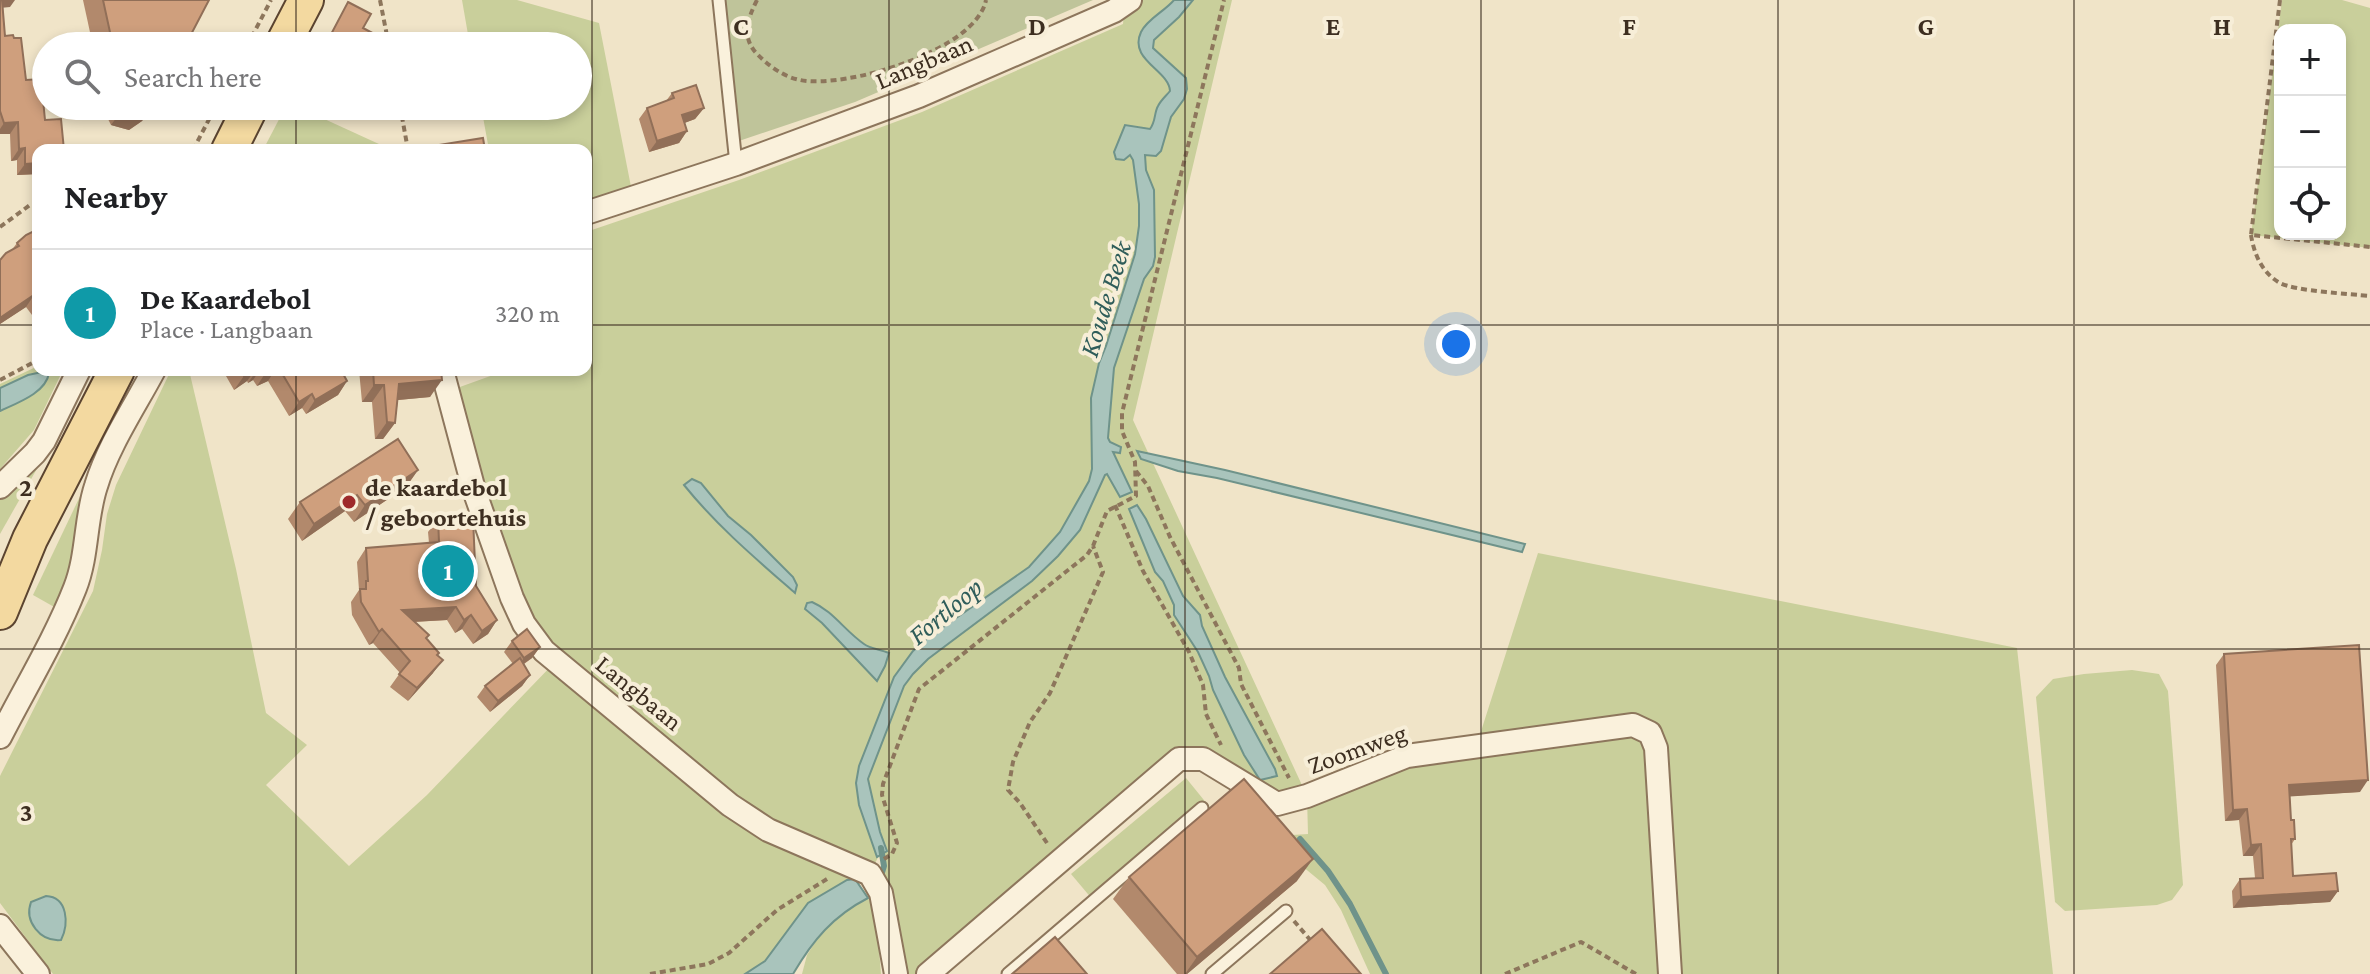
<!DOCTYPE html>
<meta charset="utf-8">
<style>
body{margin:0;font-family:"Crimson Pro",serif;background:#f6f6f6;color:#202124}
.controls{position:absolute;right:24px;top:24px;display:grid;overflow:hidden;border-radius:16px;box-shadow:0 4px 12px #0003}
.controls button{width:72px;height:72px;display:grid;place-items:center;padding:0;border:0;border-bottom:2px solid #e0e0e0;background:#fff;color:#202124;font:40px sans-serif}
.you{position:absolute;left:1456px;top:344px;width:28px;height:28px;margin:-20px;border:6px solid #fff;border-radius:50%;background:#1a73e8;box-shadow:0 0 0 12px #1a73e833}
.badge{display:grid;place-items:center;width:52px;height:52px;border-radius:50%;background:#db2777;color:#fff;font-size:26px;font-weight:700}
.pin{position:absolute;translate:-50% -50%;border:4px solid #fff;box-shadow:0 2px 8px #0006}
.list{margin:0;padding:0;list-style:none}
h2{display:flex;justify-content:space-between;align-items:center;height:104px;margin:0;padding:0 32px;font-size:34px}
h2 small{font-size:26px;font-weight:400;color:#757577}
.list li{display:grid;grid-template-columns:52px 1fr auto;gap:24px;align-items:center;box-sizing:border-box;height:128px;padding:0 32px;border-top:2px solid #e0e0e0}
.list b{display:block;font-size:30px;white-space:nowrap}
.list p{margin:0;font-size:26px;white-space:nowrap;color:#757577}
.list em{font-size:26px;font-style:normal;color:#757577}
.icon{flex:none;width:44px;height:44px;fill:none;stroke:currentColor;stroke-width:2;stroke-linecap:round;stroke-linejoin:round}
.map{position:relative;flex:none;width:2370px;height:974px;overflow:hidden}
.search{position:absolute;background:#fff;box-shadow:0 4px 12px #0003;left:32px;top:32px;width:560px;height:88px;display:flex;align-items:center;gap:20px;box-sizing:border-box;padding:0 28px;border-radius:44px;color:#757577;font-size:30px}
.panel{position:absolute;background:#fff;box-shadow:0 4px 12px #0003;left:32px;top:144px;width:560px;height:232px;border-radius:16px}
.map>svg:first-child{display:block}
.green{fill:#c9cf9b;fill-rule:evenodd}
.cemetery{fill:#bfc49a}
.water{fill:#a9c4bc;stroke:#6f938a;stroke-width:2}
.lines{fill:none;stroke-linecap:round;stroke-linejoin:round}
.stream{stroke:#6f938a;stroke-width:6}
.lane-casing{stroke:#8d765c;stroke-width:15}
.street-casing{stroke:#8d765c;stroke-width:26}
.primary-casing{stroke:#5b4430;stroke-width:38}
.path{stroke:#8d765c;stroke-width:4;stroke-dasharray:6 4;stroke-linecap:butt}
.lane{stroke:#faf1dc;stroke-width:11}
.street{stroke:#faf1dc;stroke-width:22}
.primary{stroke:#f3d9a0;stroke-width:34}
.wall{fill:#b2896c}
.shaded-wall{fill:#916f58}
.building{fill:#cf9f7d;stroke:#916f58;stroke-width:2}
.grid{fill:none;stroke:#3d2e20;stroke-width:2;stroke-opacity:0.55}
.poi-dot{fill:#9e2a2b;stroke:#f7eed8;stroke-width:3}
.labels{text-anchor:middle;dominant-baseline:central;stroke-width:8;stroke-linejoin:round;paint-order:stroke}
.street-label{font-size:26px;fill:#3d2e20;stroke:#f7eed8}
.poi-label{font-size:26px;font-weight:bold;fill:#3d2e20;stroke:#f7eed8;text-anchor:start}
.water-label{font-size:28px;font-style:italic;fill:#2f5d5a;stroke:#f7eed8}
.grid-label{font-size:26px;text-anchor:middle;font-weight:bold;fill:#3d2e20;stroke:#f7eed8;stroke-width:8;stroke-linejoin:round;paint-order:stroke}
</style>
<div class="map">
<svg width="2370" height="974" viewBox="0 0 2370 974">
<rect width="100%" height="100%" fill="#f0e4c8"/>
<g class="green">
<path d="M462,0H517L599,23L633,197L586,213V150H489L481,106H578V46H470Z"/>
<path d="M1125,0H1232L1133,420L1307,796L1476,747L1538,553L2017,648L2053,974H1370L1341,910L1325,885L1302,866L1292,835L1308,834L1307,797L1277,804L1179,759L928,974H896L880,891L884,870L881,852L874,865L776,946L765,961L745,974H53L0,903V776L93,591L102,550L107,514L116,485L171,370H189L236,569L266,713L307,745L266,785L349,866L427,795L555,662L544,651L446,392L507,370H586V232L739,180L922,112L1123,24Z"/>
<path d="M2282,0H2342L2370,8V248L2251,235ZM2280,30H2340V234H2280Z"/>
<path d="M286,106H296L392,150H263Z"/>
<path d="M38,366V370H63L34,430L0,469V384Z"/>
<path d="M47,451L0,534V497Z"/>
<path d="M93,469L79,550L56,608L33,595Z"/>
<path d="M2132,670L2159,674L2168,691L2183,885L2172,900L2157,905L2065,911L2055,902L2036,697L2053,679L2084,674Z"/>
<path d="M1186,778L1212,810L1098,906L1071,874Z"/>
<path d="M868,898L876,912L881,974H802L807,955L823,930L841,909Z"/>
</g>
<path class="cemetery" d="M719,0H1093L855,102L733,143Z"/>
<g class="water">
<path d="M1174,0H1193L1179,17L1154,40L1153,48L1186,78L1187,89L1184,99L1171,117L1161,151L1156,156L1145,155L1146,170L1154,190L1155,257L1153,266L1144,279L1114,368L1108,438L1110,442L1121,447L1120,453L1113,452L1132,492L1120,497L1107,474L1105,475L1080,530L1058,556L1032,581L928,659L913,674L904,686L868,779L880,832L887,851L877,857L859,805L856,783L859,766L894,677L913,651L929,637L1029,567L1060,532L1089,481L1092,469L1091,398L1099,363L1106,346L1135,254L1139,226V204L1133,160L1130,155L1124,160L1116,159L1114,152L1125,125L1150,129C1156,121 1154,113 1158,106C1161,100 1166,96 1170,91C1169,70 1128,60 1141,32C1147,19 1165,11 1174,0Z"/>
<path d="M42,372L49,373C46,393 17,403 0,411V388L28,375Z"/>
<path d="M1137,451L1225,470L1525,544L1522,552L1217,478L1178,471L1141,459Z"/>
<path d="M692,479L701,483L728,516L751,535L793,577L797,585L795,593C756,559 717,526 684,485Z"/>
<path d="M1137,505L1146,519L1183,596L1200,615L1202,626L1225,677L1275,769L1277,776L1260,780L1244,755L1213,690L1209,676L1198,652L1174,615V605L1163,581L1155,572L1129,509Z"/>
<path d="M812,602C833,611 845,631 864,644C871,649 880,649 889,653L885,666L877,681L822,623L805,609L807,603Z"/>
<path d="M855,879L868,898C833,916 813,940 793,974H745L765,961L808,903L847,880Z"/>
<path d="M46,896C68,897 69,924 61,940C40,942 24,921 31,902Z"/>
</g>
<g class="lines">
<g class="stream">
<path d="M1300,839L1328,871L1350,904L1386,974"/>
<path d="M881,848L884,866L881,876"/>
</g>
<defs>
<g id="lane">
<path d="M719,0L736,164"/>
<path d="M1008,974L1202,808"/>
<path d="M1212,974L1286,911"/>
</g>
<g id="street">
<path d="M586,213L736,164L919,96L1114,11L1130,0"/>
<path d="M442,370L474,490L512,598L524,624L544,651L730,805L768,830L870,874L881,893L896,974"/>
<path d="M0,487L35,453L44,441L79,370"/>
<path d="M0,737C25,688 55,639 75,588C88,555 85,519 96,486C108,446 135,406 154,370"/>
<path d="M0,926L38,974"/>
<path d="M928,974L1179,759H1203L1277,804L1307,796L1407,756L1633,725L1650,733L1656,748L1670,974"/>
</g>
<g id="primary">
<path d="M282,46L306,0"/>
<path d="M229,150L251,106"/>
<path d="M0,612L30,539L117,370"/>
</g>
</defs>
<use href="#lane" class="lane-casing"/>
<use href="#street" class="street-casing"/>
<use href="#primary" class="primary-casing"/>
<g class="path">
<path d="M380,0L389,46"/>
<path d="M757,0C747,20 741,38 758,55C769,66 784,77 800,80C845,89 976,51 986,0"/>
<path d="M2280,0L2251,235L2370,247"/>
<path d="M247,46L271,0"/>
<path d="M400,106L408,150"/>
<path d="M193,150L216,106"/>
<path d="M0,227L30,205L38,202"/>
<path d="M2251,235C2254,254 2262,273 2280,283C2295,291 2350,294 2370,296"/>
<path d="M0,380L38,360"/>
<path d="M1136,471L1148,486L1170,537L1239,668L1241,684L1289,778"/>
<path d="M1115,505L1143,571L1189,652L1203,685L1206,714L1221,745"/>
<path d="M1047,843L1020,803L1008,790L1013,762L1030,722L1050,693L1103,572L1093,546"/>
<path d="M884,859L892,854L897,843L882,795L883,784L919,689L1087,555L1093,546L1107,511L1136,496L1135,462L1122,431V413L1224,0"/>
<path d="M1294,921L1312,942"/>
<path d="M650,974L708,964L729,953L777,910L827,879"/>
<path d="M1505,974L1581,942L1636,974"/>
</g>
<use href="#lane" class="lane"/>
<use href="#street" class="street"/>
<use href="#primary" class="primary"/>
</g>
<g class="wall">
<path d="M0,0L10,7H3L5,36L26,80L38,150V174L17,175V160L11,161L10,134H0Z"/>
<path d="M83,0H209L185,46H93Z"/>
<path d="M348,2L375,46H324Z"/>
<path d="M672,93L704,108L695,119L684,123L687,131L679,143L649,152L639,119L647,108L666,101Z"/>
<path d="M105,106H153L142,121L129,130L111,125L107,117Z"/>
<path d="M38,229V323L26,307L0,324V260L11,251L17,243Z"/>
<path d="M231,370H341L347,381L338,395L306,414L302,408L289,416L268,381L257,386L253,380L248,383L247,381L234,390L226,376Z"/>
<path d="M359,370H441L430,397L398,400L395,423L383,439H375L372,402H362Z"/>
<path d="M418,470L406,487L354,522L345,511L302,541L288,519L300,502Z"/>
<path d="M438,519L476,586L497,620L488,634L473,644L462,629L455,633L447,620L414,622L438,655L433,673L408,701L390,687L400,673L373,643L369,645L352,615L351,602L359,590L357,562L366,548L429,543L428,532Z"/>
<path d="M512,641L540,647L532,658L524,664L530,675L522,686L490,712L477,697L485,686L513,664L504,652Z"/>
<path d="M2224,654L2360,792L2290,796L2291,820L2295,839L2291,845L2293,876L2338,891L2330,902L2233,908L2232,891L2240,879L2255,878L2253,856H2243L2239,820L2225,821L2216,665Z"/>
<path d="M1129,877L1297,881L1187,974H1177L1113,899Z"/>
</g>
<g class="shaded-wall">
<path d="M0,0H15L10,7L0,8Z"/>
<path d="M125,106H153L142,121L129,130L111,125Z"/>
<path d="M704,108L695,119L674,127L682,115Z"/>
<path d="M18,122L10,134H0V129L4,123Z"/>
<path d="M687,131L679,143L649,152L657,141Z"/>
<path d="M25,148L17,160L11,161L19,149Z"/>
<path d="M38,163V174L17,175L25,164Z"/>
<path d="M34,295L26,307L0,324V318Z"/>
<path d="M253,370H255L247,381L234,390L244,376Z"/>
<path d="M257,370H260L253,380L248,383Z"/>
<path d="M271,370H275L268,381L257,386L266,372Z"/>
<path d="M442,380L430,397L387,401L399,384Z"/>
<path d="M347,381L338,395L306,414L315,400Z"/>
<path d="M374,385H384L372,402H362Z"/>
<path d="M312,394L302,408L289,416L299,402Z"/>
<path d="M387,422L395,423L383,439H375Z"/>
<path d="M418,470L406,487L354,522L365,505Z"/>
<path d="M357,495L345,511L302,541L314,524Z"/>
<path d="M456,607L447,620L392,623L402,610Z"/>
<path d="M471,615L462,629L455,633L464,620Z"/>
<path d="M497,620L488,634L473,644L482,631Z"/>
<path d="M382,629L373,643L369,645L379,632Z"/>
<path d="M540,647L532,658L516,669L524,658Z"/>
<path d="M443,660L433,673L408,701L417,688Z"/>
<path d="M530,675L522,686L490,712L498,701Z"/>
<path d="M2368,780L2360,792L2281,797L2289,785Z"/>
<path d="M2247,809L2239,820L2225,821L2233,810Z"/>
<path d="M2261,844L2253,856H2243L2251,845Z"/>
<path d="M1313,859L1297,881L1187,974H1185L1197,957Z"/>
<path d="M2338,891L2330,902L2233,908L2241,897Z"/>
</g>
<g class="building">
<path d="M0,0H2L5,36L13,35L14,38H21L26,80L41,79L45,120L61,119L64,150H38V163L25,164V148L19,149L18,122L4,123L0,111Z"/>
<path d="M103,0H209L185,46H113Z"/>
<path d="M348,2L371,14L363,28L380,37L375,46H340L328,40Z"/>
<path d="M696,85L704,108L682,115L687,131L657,141L647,108L674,98L672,93Z"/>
<path d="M483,138L485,150H426V147Z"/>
<path d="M38,229V301L34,295L0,318V260L6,253L19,246L17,243L26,235Z"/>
<path d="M241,370H253L244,376Z"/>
<path d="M280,370H341L347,381L315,400L312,394L299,402Z"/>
<path d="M373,370H441L442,380L399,384L395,423L387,422L384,385H374Z"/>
<path d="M398,439L418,470L365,505L357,495L314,524L300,502Z"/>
<path d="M473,518L476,586L497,620L482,631L471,615L464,620L456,607L402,610L429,635L426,638L439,653L437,655L443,660L417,688L399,674L410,661L382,629L379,632L361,602L360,589H366V581H368L366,548L439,542L438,519Z"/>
<path d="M527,629L540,647L524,658L512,641Z"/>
<path d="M2359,645L2368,780L2289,785L2291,820H2294L2295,839H2291L2293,876L2336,873L2338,891L2241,897L2240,879L2263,878L2261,844L2251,845L2247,809L2233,810L2224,654Z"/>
<path d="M520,658L530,675L498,701L485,686Z"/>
<path d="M1244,779L1313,859L1197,957L1129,877Z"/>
<path d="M1322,929L1361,974H1270Z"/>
<path d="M1055,937L1087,974H1012Z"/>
</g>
<path class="grid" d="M296,0V46M592,0V974M889,0V974M1185,0V974M1481,0V974M1778,0V974M2074,0V974M296,106V150M0,325H38M586,325H2370M296,370V974M0,649H2370"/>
<circle class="poi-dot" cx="349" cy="502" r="8"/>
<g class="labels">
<g class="street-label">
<text transform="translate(924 62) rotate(-23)">Langbaan</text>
<text transform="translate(639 693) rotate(39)">Langbaan</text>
<text transform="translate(1357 749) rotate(-20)">Zoomweg</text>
</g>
<g class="poi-label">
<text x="365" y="487">de kaardebol<tspan x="365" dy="30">/ geboortehuis</tspan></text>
</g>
<g class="water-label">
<text transform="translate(1105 299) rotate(-73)">Koude Beek</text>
<text transform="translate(945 611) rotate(-40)">Fortloop</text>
</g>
</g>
<g class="grid-label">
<text x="741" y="35">C</text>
<text x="1037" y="35">D</text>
<text x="1333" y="35">E</text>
<text x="1629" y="35">F</text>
<text x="1926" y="35">G</text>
<text x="2222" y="35">H</text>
<text x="26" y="496">2</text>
<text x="26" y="821">3</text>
</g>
</svg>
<div class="controls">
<button>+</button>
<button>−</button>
<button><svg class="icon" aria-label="locate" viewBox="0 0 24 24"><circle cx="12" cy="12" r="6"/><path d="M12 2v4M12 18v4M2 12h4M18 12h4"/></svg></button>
</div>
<div class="you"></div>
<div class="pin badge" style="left:448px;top:571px;background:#0f9aa8">1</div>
<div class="search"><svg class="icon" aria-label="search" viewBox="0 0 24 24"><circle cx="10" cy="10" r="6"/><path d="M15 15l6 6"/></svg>Search here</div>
<section class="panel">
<h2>Nearby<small></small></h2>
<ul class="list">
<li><span class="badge" style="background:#0f9aa8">1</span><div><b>De Kaardebol</b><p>Place · Langbaan</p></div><em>320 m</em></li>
</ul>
</section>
</div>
